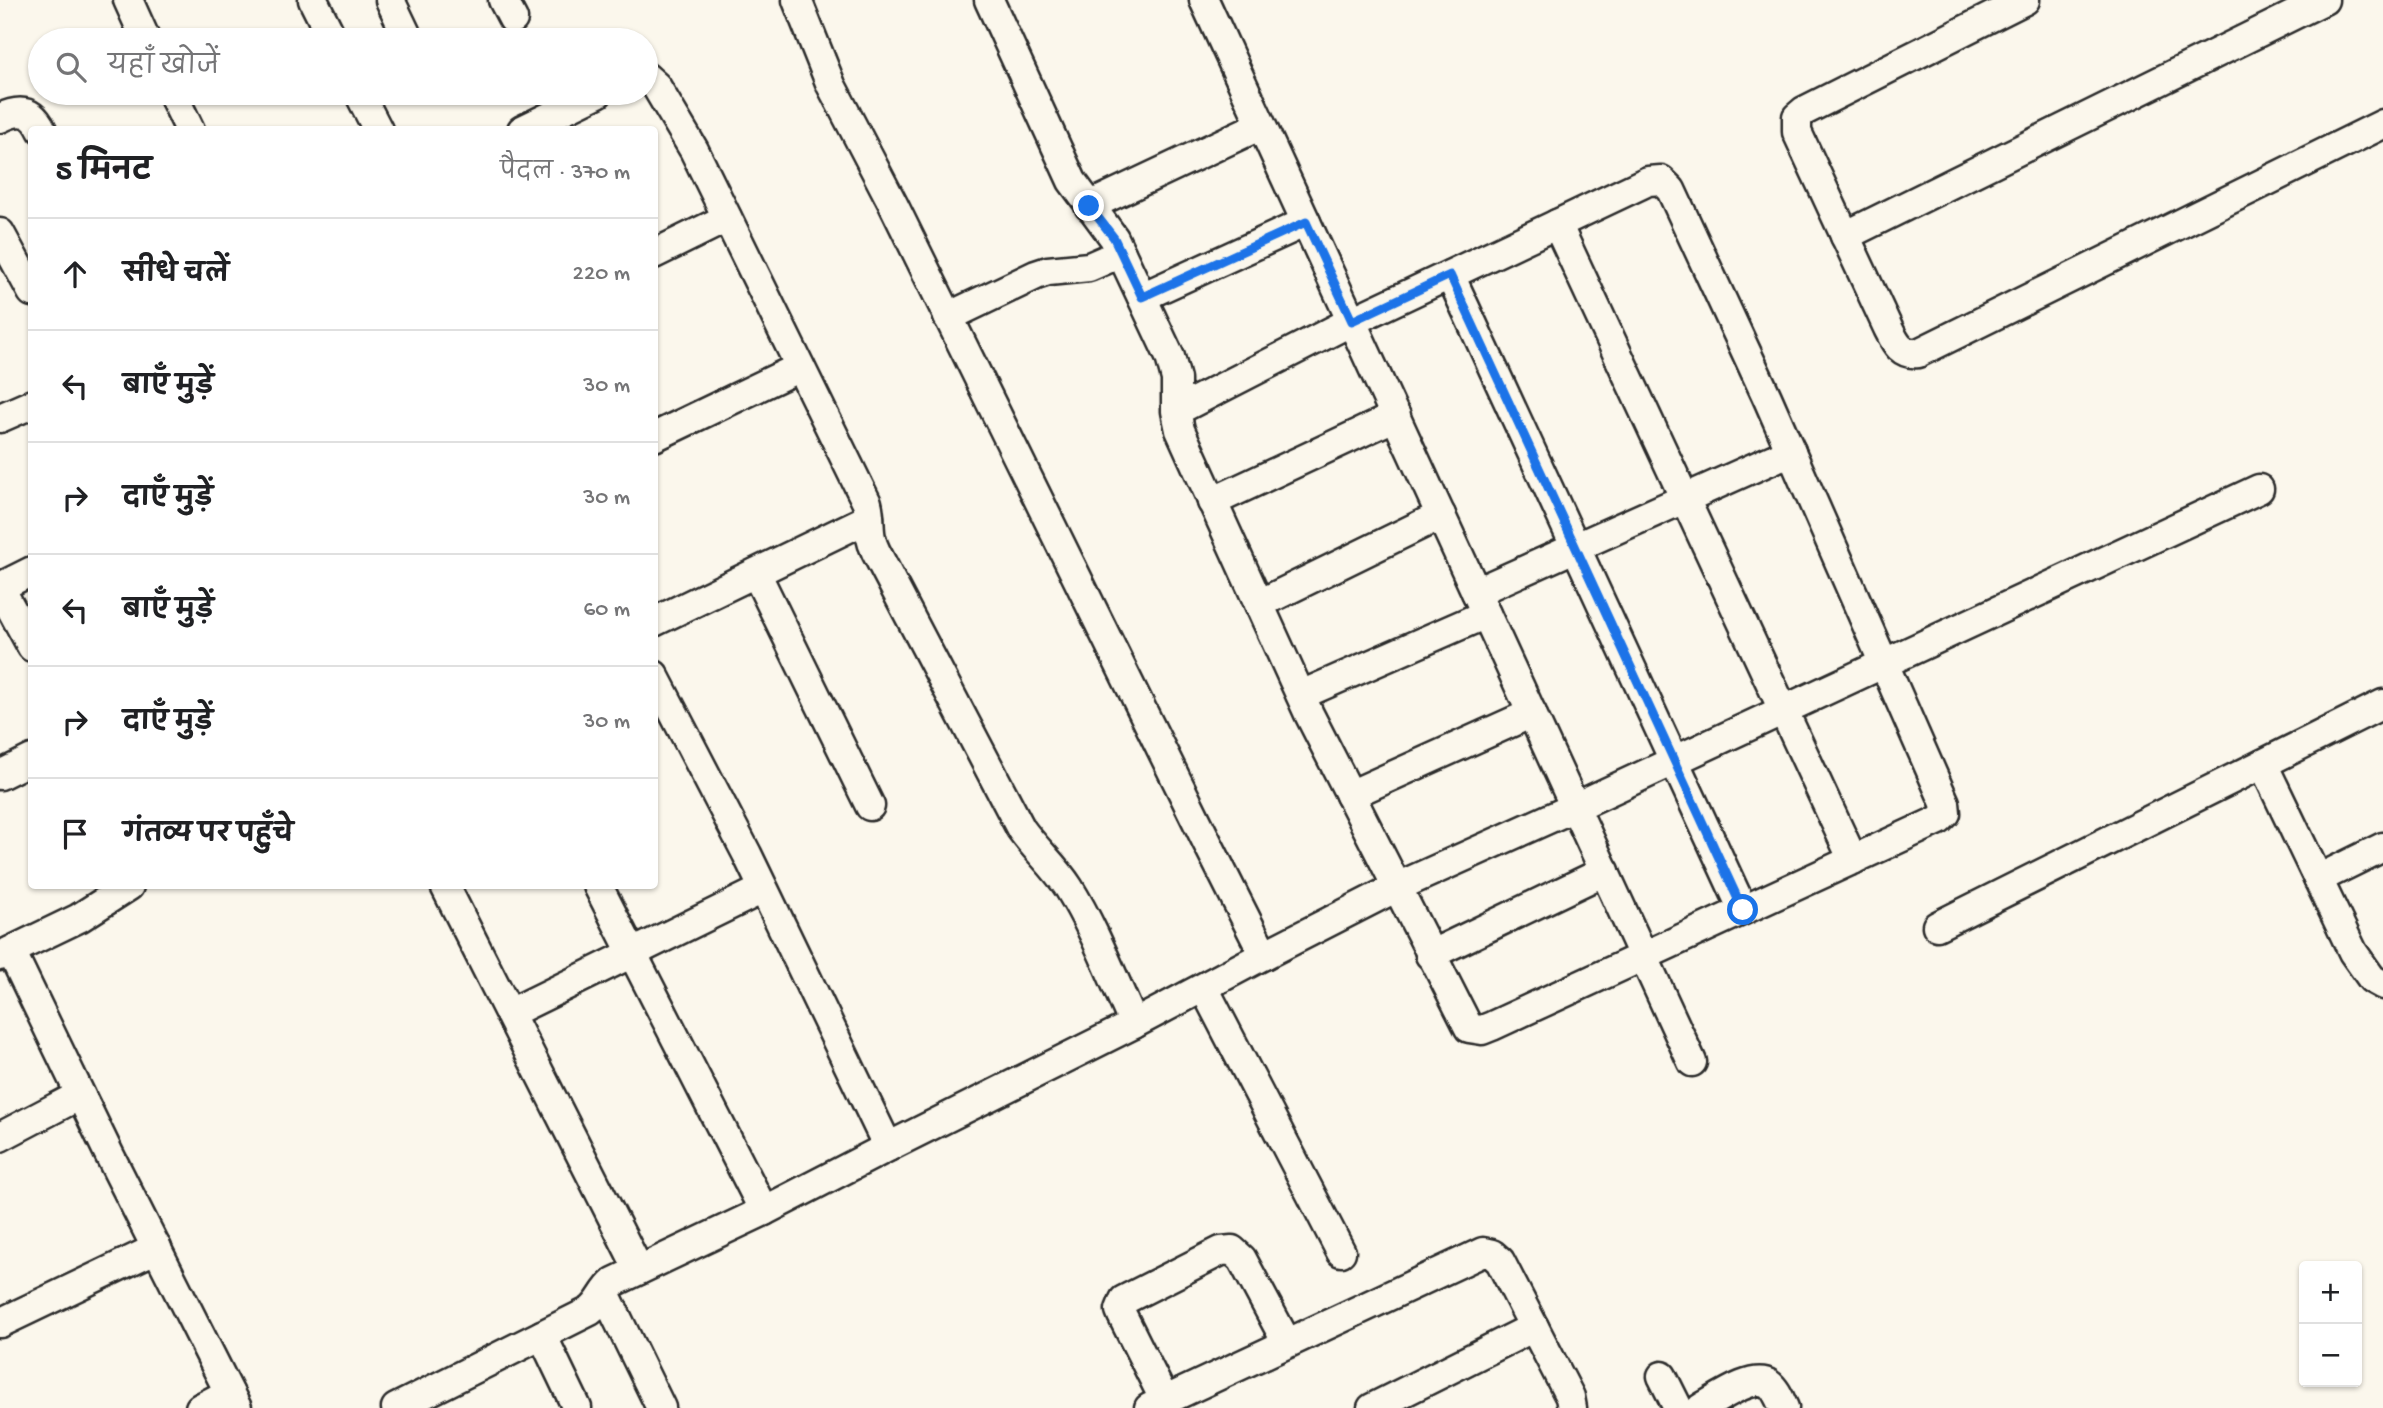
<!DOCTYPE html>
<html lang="hi">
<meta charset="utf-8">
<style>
body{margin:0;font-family:"Gochi Hand","Playpen Sans Deva",sans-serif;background:#f2f2f2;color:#202124}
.controls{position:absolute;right:21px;bottom:21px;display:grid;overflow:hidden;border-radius:7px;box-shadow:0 2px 5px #0004}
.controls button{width:63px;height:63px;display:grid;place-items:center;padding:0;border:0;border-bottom:2px solid #e0e0e0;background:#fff;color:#202124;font:35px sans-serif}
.stop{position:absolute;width:21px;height:21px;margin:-16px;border:5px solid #1a73e8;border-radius:50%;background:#fff}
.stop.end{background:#1a73e8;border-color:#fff;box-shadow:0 2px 7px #0008}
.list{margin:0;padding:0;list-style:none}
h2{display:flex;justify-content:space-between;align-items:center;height:91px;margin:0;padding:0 28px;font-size:30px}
h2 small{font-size:23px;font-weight:400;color:#757577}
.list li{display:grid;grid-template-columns:46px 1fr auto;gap:21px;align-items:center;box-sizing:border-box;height:112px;padding:0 28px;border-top:2px solid #e0e0e0}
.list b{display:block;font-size:26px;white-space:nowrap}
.list em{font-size:23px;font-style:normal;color:#757577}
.icon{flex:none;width:38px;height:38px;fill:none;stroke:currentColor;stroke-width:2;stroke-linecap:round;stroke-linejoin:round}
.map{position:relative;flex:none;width:2383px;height:1408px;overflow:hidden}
.search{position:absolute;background:#fff;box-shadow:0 2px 5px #0004;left:28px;top:28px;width:630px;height:77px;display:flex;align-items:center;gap:18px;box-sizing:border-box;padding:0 24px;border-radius:38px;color:#757577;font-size:26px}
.panel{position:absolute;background:#fff;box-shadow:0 2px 5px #0004;left:28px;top:126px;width:630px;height:763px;border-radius:7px}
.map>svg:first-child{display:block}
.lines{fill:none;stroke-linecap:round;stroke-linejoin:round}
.minor-casing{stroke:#2b2b2b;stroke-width:33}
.minor{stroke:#fbf7ec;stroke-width:28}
.route{stroke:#1a73e8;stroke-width:9}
</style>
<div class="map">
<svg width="2383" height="1408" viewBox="0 0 2383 1408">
<rect width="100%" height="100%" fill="#fbf7ec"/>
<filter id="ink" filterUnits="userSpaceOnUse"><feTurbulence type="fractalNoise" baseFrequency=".0143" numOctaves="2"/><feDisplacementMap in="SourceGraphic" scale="14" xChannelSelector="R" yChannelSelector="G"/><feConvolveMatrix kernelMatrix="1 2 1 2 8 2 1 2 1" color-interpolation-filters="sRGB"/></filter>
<g filter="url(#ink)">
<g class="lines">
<defs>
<g id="minor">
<path d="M128,0L146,40"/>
<path d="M313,0L333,40"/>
<path d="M390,0L409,40"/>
<path d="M503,0L513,19"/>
<path d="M989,0L1072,181L1114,238L1170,357L1176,379V411L1180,430L1309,714L1469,1028L1482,1030L1492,1026L1939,820L1946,813L1945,803L1767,397L1671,190L1661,180L1648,181L1352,321L1176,411"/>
<path d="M1204,0L1692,1062"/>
<path d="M2025,0L1804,111L1797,117V132L1888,328C1895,342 1900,355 1918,353L2383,124"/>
<path d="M646,77L656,86L694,150L867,503C872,522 866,532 876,552L1021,829C1036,850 1055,866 1069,888C1095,930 1113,979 1134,1024"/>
<path d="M172,93L190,130"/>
<path d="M359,93L378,130"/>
<path d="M0,118C19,109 32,109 42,130"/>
<path d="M522,130L598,93"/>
<path d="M1089,206L1261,125"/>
<path d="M1557,224L1853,860"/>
<path d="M0,233L32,292"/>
<path d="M1845,236L2324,0"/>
<path d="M654,254L727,218"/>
<path d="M1450,275L1743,910"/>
<path d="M1142,297L1306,222"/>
<path d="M948,317L1036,275L1048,271L1089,267L1121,253"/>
<path d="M0,418L32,404"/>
<path d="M654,437L800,367"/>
<path d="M1212,502L1396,416"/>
<path d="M756,573L870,806"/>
<path d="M0,587L32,571"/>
<path d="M0,588L32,647"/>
<path d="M1476,592L1791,451"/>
<path d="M1259,604L1441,515"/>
<path d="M654,622L869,518"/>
<path d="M654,675L747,854L888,1147L1134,1024L1264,955L1209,846L893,204L831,85L797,0"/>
<path d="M1301,695L1486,614"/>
<path d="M2263,764L2353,952L2372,979L2383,985"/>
<path d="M0,775L32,759"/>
<path d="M1350,795L1532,713"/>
<path d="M2318,879L2383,847"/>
<path d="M445,886L639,1270"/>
<path d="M598,886L764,1211"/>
<path d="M1937,926L2383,704"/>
<path d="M11,951L109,1154L237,1408"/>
<path d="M1264,955L1397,887L1575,807L2259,489"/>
<path d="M1430,955L1605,871"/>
<path d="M0,956L79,918L129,886"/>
<path d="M1204,988L1341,1252"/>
<path d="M510,1013L763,889"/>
<path d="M0,1137L80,1095"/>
<path d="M605,1293L661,1408"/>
<path d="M0,1323L157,1248"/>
<path d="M542,1335L577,1408"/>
<path d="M1662,1376L1678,1408"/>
<path d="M1165,1401L1122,1315L1120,1310L1124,1300L1221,1251L1232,1250L1242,1259L1287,1343"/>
<path d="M200,1408L229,1393"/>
<path d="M396,1408L590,1311C601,1303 603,1291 614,1282L764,1211L888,1147"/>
<path d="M1149,1408L1483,1252L1492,1254L1500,1261L1570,1397L1572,1408"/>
<path d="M1372,1408L1534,1327"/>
<path d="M1701,1408C1716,1400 1753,1373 1769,1384C1776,1389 1780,1400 1784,1408"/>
</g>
</defs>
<use href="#minor" class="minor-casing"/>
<use href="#minor" class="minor"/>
</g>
</g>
<g class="lines" filter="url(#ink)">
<path class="route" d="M1089,206L1114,238L1142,297L1306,222L1352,321L1450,275L1743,910"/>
</g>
</svg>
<div class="controls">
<button>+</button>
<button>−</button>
</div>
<div class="stop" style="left:1743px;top:910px"></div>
<div class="stop end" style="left:1089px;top:206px"></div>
<div class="search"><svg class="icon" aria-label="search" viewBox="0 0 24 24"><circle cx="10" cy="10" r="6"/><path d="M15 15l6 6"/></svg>यहाँ खोजें</div>
<section class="panel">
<h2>5 मिनट<small>पैदल · 370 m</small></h2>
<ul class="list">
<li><svg class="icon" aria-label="ahead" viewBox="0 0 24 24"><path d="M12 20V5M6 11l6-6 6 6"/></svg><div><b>सीधे चलें</b></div><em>220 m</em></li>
<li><svg class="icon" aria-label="left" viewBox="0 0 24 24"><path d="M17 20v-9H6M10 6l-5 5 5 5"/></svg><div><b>बाएँ मुड़ें</b></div><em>30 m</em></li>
<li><svg class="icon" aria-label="right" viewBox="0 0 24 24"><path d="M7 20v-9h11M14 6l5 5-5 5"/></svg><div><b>दाएँ मुड़ें</b></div><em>30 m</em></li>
<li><svg class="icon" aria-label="left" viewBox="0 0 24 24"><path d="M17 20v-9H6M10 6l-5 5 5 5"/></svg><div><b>बाएँ मुड़ें</b></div><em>60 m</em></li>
<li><svg class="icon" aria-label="right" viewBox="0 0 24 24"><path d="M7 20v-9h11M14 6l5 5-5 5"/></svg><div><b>दाएँ मुड़ें</b></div><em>30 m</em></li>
<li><svg class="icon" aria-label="arrive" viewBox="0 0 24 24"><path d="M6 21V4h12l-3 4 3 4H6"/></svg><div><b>गंतव्य पर पहुँचे</b></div></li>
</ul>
</section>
</div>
